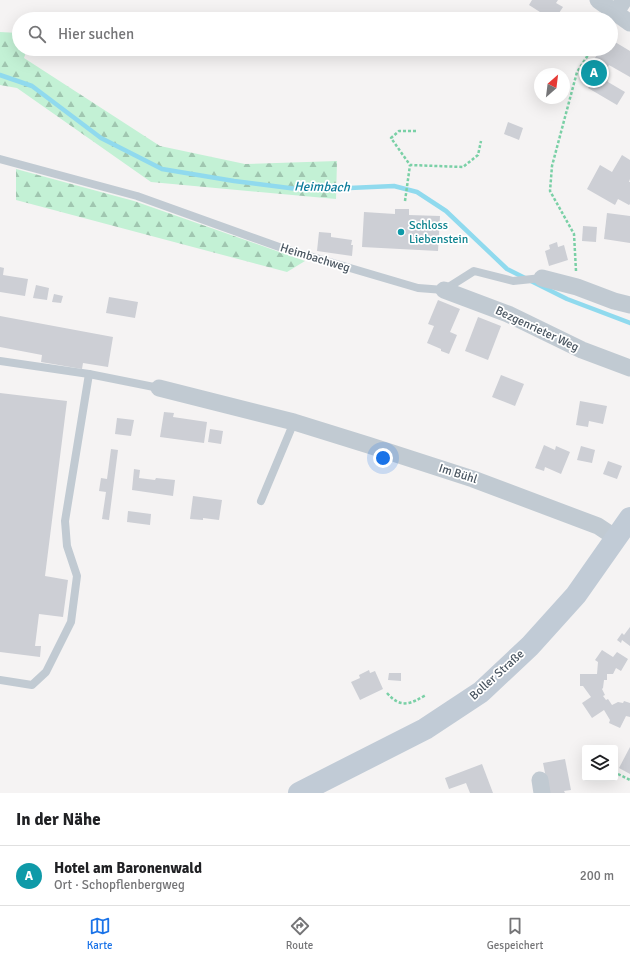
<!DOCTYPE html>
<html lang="de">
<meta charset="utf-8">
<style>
body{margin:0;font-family:Signika,sans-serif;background:#f6f6f6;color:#202124}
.controls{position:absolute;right:12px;bottom:12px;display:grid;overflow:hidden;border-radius:4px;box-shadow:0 4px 16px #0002}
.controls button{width:36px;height:36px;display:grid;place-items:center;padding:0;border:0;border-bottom:1px solid #e0e0e0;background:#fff;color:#202124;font:20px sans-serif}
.compass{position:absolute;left:534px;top:68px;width:36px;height:36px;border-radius:50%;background:#fff;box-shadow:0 4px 16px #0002;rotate:28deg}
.you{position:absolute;left:383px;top:458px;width:14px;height:14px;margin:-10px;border:3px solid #fff;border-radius:50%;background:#1a73e8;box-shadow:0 0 0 6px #1a73e833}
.badge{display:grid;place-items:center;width:26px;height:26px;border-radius:50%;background:#1a73e8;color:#fff;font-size:13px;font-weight:700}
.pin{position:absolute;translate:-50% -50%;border:2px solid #fff;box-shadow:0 1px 4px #0006}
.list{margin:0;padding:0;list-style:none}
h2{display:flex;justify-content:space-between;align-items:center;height:52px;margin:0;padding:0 16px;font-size:17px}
h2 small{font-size:13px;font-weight:400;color:#757577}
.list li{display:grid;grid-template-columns:26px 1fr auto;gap:12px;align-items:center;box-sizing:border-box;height:60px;padding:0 16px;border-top:1px solid #e0e0e0}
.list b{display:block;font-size:15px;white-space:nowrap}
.list p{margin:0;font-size:13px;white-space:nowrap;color:#757577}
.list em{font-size:13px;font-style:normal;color:#757577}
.icon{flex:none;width:22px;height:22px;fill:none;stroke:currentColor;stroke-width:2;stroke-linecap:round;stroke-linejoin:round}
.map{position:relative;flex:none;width:630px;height:793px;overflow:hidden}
.search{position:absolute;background:#fff;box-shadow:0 4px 16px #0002;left:12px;right:12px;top:12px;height:44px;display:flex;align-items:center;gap:10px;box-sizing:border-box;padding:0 14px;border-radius:22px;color:#757577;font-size:15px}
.sheet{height:112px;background:#fff}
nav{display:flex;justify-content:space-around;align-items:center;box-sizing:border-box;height:56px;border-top:1px solid #e0e0e0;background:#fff;font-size:11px;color:#757577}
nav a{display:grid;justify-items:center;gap:2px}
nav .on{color:#1a73e8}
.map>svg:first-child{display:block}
.forest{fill:url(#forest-firs)}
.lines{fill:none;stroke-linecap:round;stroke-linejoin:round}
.stream{stroke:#90daee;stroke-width:4.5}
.building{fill:#cdcfd5}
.path{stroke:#7ad0a6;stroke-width:2.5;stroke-dasharray:3 2;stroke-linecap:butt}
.lane{stroke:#c1cad2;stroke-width:8}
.street{stroke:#c1cad2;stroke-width:17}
.secondary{stroke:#c1cbd6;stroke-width:22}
.culture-dot{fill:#0f9aa8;stroke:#fff;stroke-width:1.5}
.labels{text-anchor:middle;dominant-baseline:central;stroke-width:3.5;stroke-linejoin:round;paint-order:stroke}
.culture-label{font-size:12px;fill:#0d838f;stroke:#fff;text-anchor:start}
.street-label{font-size:12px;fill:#4a5661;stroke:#fff}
.water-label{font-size:13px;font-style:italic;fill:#0c7c9b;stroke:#fff}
</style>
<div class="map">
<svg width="630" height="793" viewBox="0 0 630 793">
<defs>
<pattern id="forest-firs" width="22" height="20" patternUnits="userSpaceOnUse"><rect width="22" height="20" fill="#c3f1d5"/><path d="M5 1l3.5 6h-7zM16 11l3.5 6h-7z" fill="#a0c6b0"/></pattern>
</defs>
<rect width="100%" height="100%" fill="#f5f3f3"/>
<g class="forest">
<path d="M0,32L19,33V49H27L24,58L160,146L245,164L337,161L336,199L151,182L17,88L0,85Z"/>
<path d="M16,169L134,201L305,261L287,272L16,200Z"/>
</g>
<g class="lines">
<path class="stream" d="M0,75L32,86L101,138L162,169L234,181L305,190L394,186L417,192L446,211L507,269L567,299L630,323"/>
</g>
<g class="building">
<path d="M532,0H558L556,3L563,7L555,19H551L529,5Z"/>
<path d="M611,37L616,40L615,42L630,51V77L609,65L601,78L607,79L608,82L625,92L617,105L588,88L590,85L581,80L587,68L589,69L600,49H611Z"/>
<path d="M508,122L523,128L519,140L504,134Z"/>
<path d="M622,155L630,160V179L629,182H630V204L629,205L618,199L615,205L587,189L600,165L612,172Z"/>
<path d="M395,209H409V215L440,216L438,251L362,247L364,212L395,214Z"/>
<path d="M607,213L630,216V243L604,239Z"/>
<path d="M583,226L597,227L596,242L582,241Z"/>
<path d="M319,232L331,233V237L352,240L351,245H353L352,256L317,251Z"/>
<path d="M557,242L558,247L564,245L568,260L549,266L545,251L550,249L549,245Z"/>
<path d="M0,267L4,268L3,275L28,279L25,296L0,292Z"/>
<path d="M36,285L49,288L47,300L33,298Z"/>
<path d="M54,294L63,296L61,303L52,302Z"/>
<path d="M109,297L138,302L135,318L106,313Z"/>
<path d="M438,300L460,309L450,332L457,335L449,354L441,351V349L427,343L434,326L428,324Z"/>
<path d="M0,316L113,337L108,367L83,363L82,369L41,362L42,355L0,347Z"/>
<path d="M478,317L501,326L488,360L465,351Z"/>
<path d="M501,375L524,384L515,406L492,397Z"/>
<path d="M0,393L67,401L45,576L68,580L63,617L39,614L35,646H41L40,657L0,652Z"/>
<path d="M580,401L607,406L603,424L589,421L588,427L576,425Z"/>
<path d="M164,412L174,413L173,417L207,422L204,443L160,437Z"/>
<path d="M117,418L134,420L131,436L115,434Z"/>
<path d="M210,429L223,431L221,444L208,442Z"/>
<path d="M544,445L555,450L556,446L570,452L561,474L545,467L544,471L535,468Z"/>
<path d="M581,446L595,450L592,463L577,460Z"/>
<path d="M111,449L118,450L109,520L102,519L106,492L99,491L101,478L107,479Z"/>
<path d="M608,461L622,466L617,479L603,474Z"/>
<path d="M134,469L140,470L139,478L155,480L156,478L175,480L173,496L132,490Z"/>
<path d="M193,496L222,500L219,520L203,518V520L190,519Z"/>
<path d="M128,511L151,514L150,525L127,522Z"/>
<path d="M630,627V646L622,640L621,643L617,640L622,633L624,635Z"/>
<path d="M602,650L613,657L617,652L628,659L621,671L616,668L613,674H607V680H604L603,688L602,689L605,695L603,696L606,700L608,699L612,705L618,702L623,703L624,701L630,703V717L626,716L620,728L609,723L610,720L604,710L592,718L582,703L591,697L583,686H580V674H597L598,662L595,660Z"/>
<path d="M369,670L370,673L375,671L383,689L360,700L351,682L360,678L359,675Z"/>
<path d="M389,673H401V681L388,680Z"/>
<path d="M630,747V774L619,768Z"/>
<path d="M565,759L571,790L564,791L565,793H549L543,763Z"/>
<path d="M482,764L493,793H470L466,783L449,789L445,778Z"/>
</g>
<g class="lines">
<g class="path">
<path d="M416,131H399L391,138L410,165L463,167L478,155L481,141"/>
<path d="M405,201L410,165"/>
<path d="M576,271L574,234L550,191L552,166L577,72L592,49"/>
<path d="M387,693C401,709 410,704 426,695"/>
<path d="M618,774L630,780"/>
</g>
<g class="lane">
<path d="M0,159L137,196L282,248L418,288L444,290L474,271L513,281L542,278"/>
<path d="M0,361L89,374L159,388"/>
<path d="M261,501L294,422"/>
<path d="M0,680L32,685L46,672L71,622L77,576L67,546L65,521L89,374"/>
</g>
<g class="street">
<path d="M598,0L630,23"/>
<path d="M616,12L624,0"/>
<path d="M542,278L577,287L614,301L630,305"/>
<path d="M444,290L508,314L582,350L630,368"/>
<path d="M159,388L294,422L368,445L473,479L598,526L616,538"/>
<path d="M540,780L542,793"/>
</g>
<path class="secondary" d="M299,793L425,729L481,692L530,646L576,595L630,518"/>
</g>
<circle class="culture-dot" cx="401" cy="232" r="4"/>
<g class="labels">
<g class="culture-label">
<text x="409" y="225">Schloss<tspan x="409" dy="14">Liebenstein</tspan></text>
</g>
<g class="street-label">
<text transform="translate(315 258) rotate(17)">Heimbachweg</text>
<text transform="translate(537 329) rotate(25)">Bezgenrieter Weg</text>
<text transform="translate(458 474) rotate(18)">Im Bühl</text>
<text transform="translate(497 675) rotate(-42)">Boller Straße</text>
</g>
<g class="water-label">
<text transform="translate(322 187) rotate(1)">Heimbach</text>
</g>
</g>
</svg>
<div class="controls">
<button><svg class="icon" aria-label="layers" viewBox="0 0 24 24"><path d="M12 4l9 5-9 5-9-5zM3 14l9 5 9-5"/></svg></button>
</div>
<svg class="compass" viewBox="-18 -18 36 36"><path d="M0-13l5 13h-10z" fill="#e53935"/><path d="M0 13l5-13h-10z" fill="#757577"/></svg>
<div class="you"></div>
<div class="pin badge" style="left:594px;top:73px;background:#0f9aa8">A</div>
<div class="search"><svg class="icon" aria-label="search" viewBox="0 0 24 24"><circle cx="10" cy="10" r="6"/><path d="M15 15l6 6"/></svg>Hier suchen</div>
</div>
<section class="sheet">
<h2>In der Nähe<small></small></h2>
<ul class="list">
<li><span class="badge" style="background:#0f9aa8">A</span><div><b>Hotel am Baronenwald</b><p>Ort · Schopflenbergweg</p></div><em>200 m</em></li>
</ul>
</section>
<nav>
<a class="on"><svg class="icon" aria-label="map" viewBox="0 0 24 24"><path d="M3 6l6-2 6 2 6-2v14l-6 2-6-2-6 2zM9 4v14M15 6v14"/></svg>Karte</a>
<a><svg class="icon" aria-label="directions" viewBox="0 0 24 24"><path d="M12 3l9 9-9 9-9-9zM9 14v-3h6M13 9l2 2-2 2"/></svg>Route</a>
<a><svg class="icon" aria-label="saved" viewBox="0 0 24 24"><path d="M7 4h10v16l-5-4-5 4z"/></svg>Gespeichert</a>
</nav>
